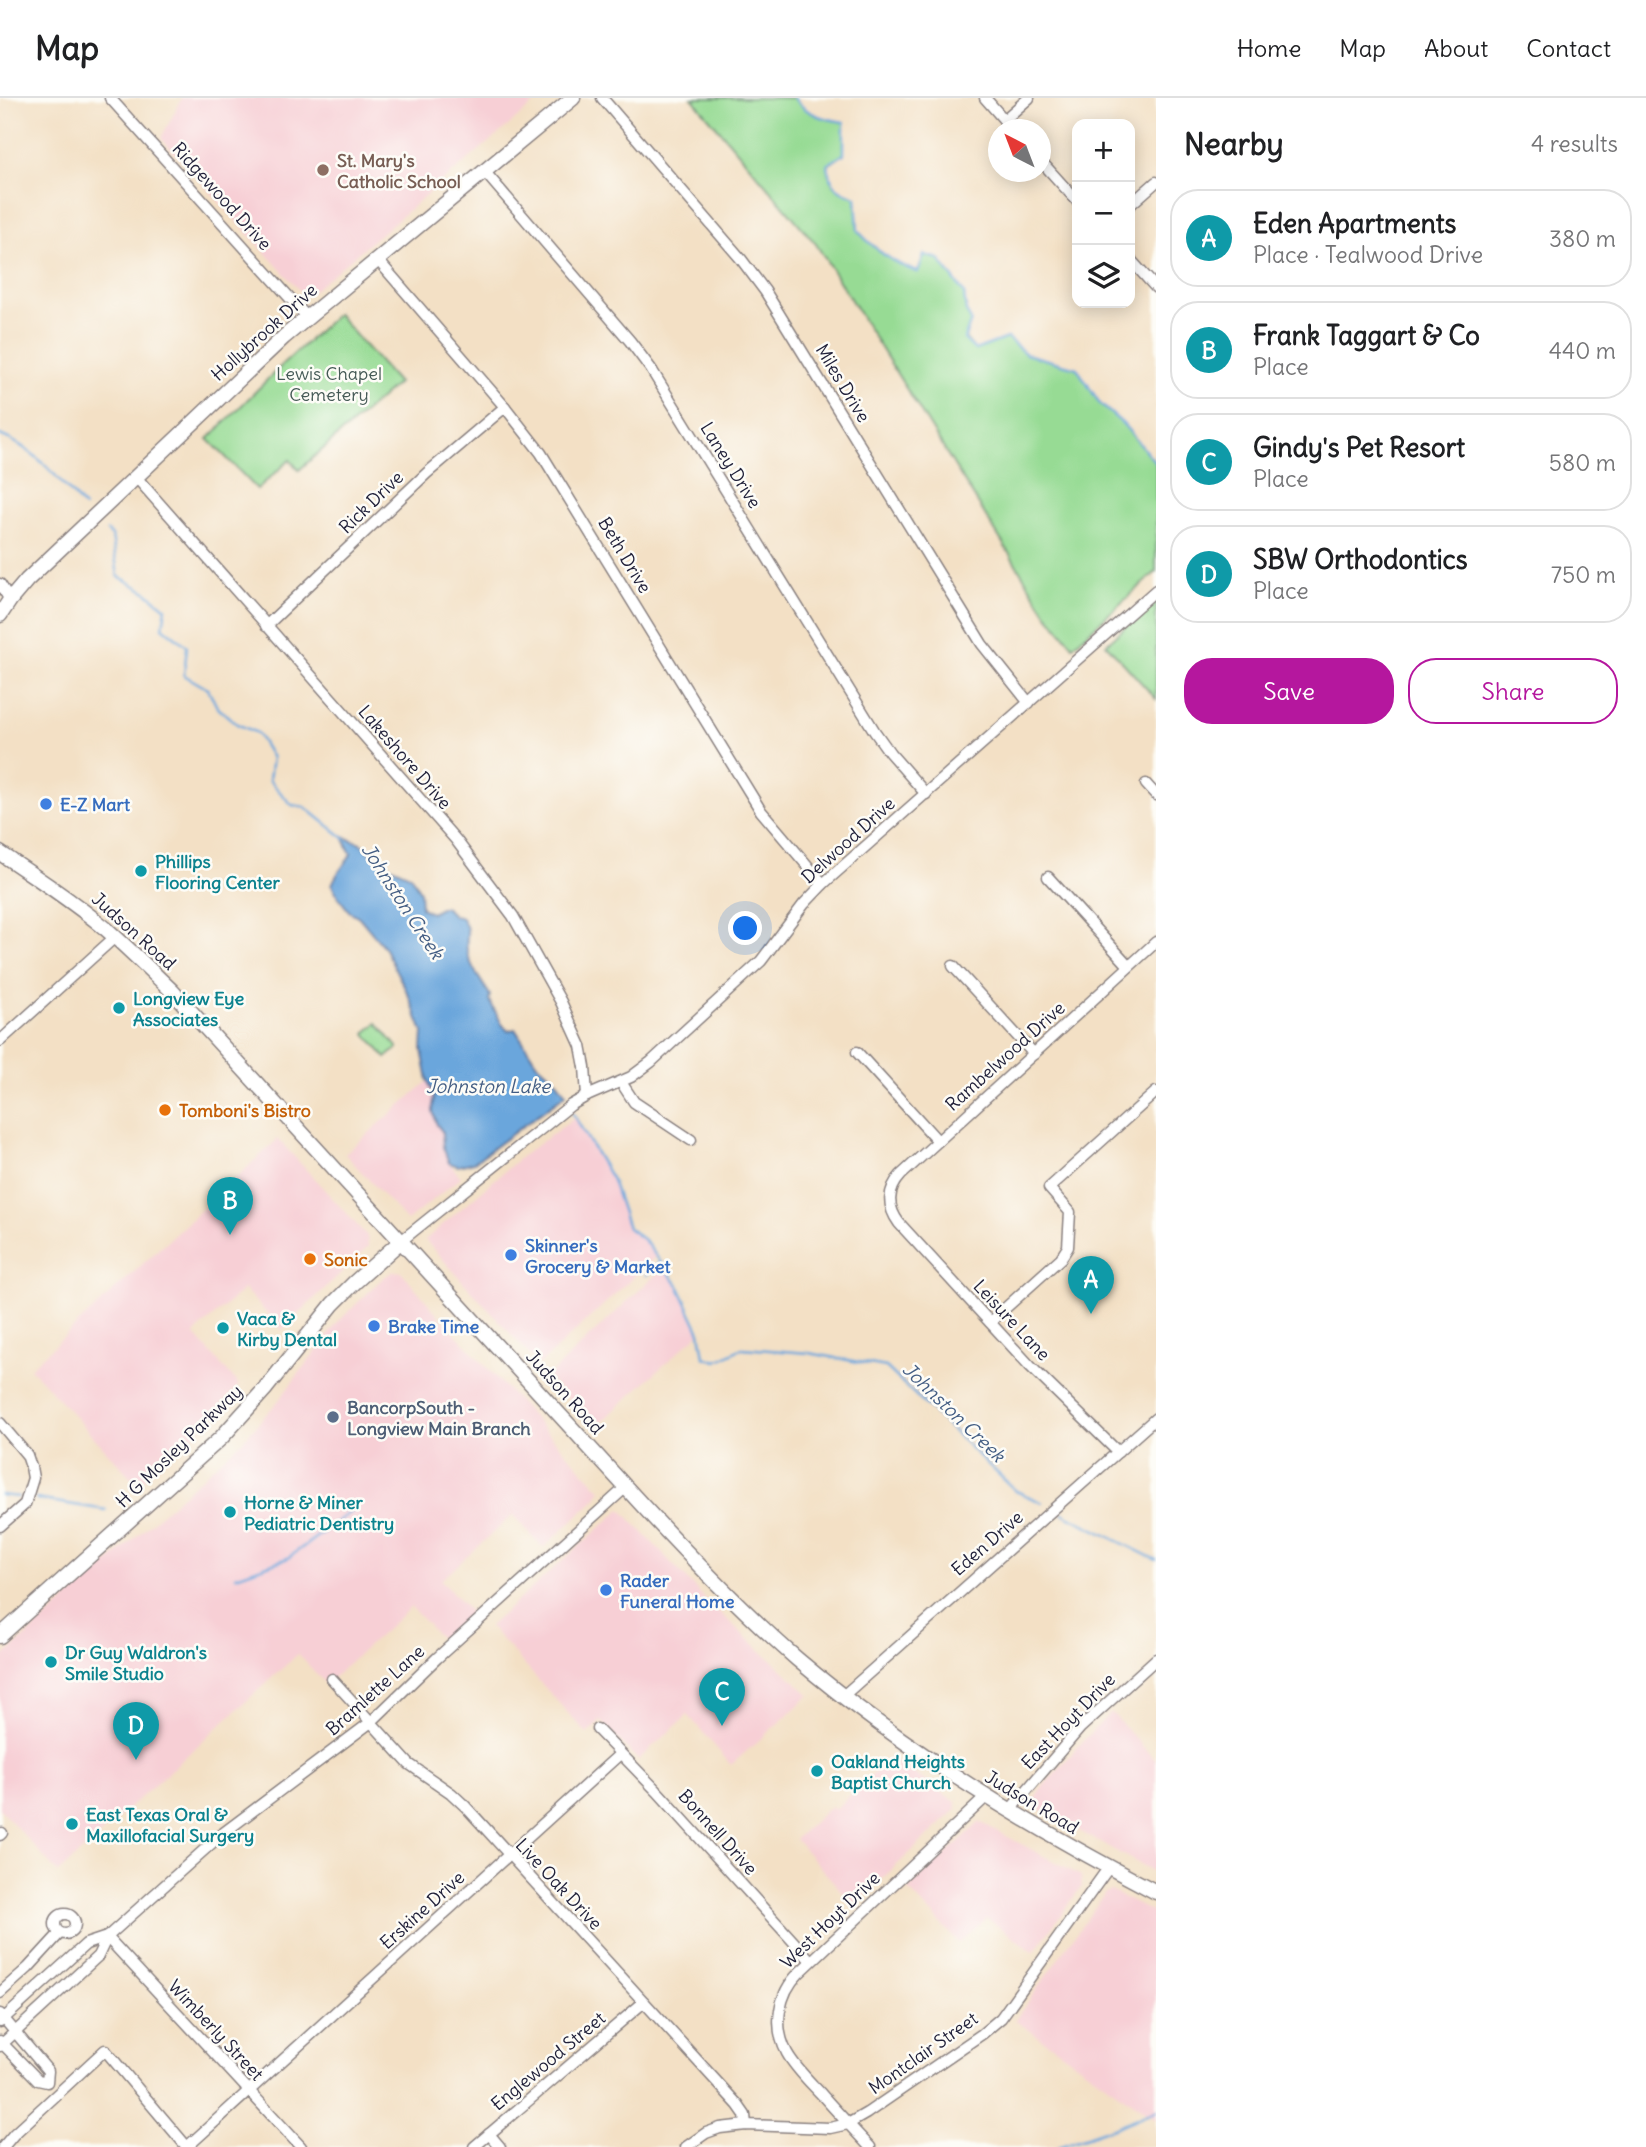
<!DOCTYPE html>
<meta charset="utf-8">
<style>
body{margin:0;font-family:Delius,sans-serif;background:#f6f6f6;color:#202124}
.controls{position:absolute;right:21px;top:21px;display:grid;overflow:hidden;border-radius:14px;box-shadow:0 4px 18px #0003}
.controls button{width:63px;height:63px;display:grid;place-items:center;padding:0;border:0;border-bottom:2px solid #e0e0e0;background:#fff;color:#202124;font:35px sans-serif}
.compass{position:absolute;left:988px;top:21px;width:63px;height:63px;border-radius:50%;background:#fff;box-shadow:0 4px 18px #0003;rotate:318deg}
.you{position:absolute;left:746px;top:831px;width:24px;height:24px;margin:-18px;border:5px solid #fff;border-radius:50%;background:#1a73e8;box-shadow:0 0 0 10px #1a73e833}
.badge{display:grid;place-items:center;width:46px;height:46px;border-radius:50%;background:#b5179e;color:#fff;font-size:23px;font-weight:700}
.pin{position:absolute;translate:-50% -58px;filter:drop-shadow(0 2px 4px #0008)}
.pin::after{content:'';position:absolute;top:37px;width:24px;height:21px;background:inherit;clip-path:polygon(0 0,100% 0,50% 100%)}
.list{margin:0;padding:0;list-style:none}
h2{display:flex;justify-content:space-between;align-items:center;height:91px;margin:0;padding:0 28px;font-size:30px}
h2 small{font-size:23px;font-weight:400;color:#757577}
.list li{display:grid;grid-template-columns:46px 1fr auto;gap:21px;align-items:center;box-sizing:border-box;height:98px;margin:0 14px 14px;padding:0 14px;border:2px solid #e0e0e0;border-radius:28px}
.list b{display:block;font-size:26px;white-space:nowrap}
.list p{margin:0;font-size:23px;white-space:nowrap;color:#757577}
.list em{font-size:23px;font-style:normal;color:#757577}
.actions{display:flex;gap:14px;padding:21px 28px}
.actions a{flex:1;padding:16px 0;border:2px solid #b5179e;border-radius:28px;text-align:center;font-size:24px;color:#b5179e}
.actions .main{background:#b5179e;color:#fff}
.icon{flex:none;width:38px;height:38px;fill:none;stroke:currentColor;stroke-width:2;stroke-linecap:round;stroke-linejoin:round}
.map{position:relative;flex:none;width:1156px;height:2049px;overflow:hidden}
header{display:flex;align-items:center;gap:42px;box-sizing:border-box;height:98px;padding:0 35px;background:#fff;border-bottom:2px solid #e0e0e0}
header strong{font-size:33px}
nav{display:flex;gap:38px;margin-inline-start:auto;font-size:24px}
main{display:flex}
aside{flex:1;background:#fff}
.map>svg:first-child{display:block}
.built{fill:#f7cfd5}
.green{fill:#97db94;stroke:#5c7e68;stroke-width:2}
.water{fill:#6ba6dc;stroke:#46648c;stroke-width:2}
.lines{fill:none;stroke-linecap:round;stroke-linejoin:round}
.stream{stroke:#6ba6dc;stroke-width:2.5}
.minor-casing{stroke:#8a8180;stroke-width:13}
.major-casing{stroke:#8a8180;stroke-width:17}
.minor{stroke:#fff;stroke-width:10}
.major{stroke:#fff;stroke-width:14}
.education-dot{fill:#8d6e63;stroke:#fdfcf7;stroke-width:2.5}
.shop-dot{fill:#3f7fe0;stroke:#fdfcf7;stroke-width:2.5}
.culture-dot{fill:#0f9aa8;stroke:#fdfcf7;stroke-width:2.5}
.food-dot{fill:#e8710a;stroke:#fdfcf7;stroke-width:2.5}
.service-dot{fill:#5c6f8a;stroke:#fdfcf7;stroke-width:2.5}
.labels{text-anchor:middle;dominant-baseline:central;stroke-width:5;stroke-linejoin:round;paint-order:stroke}
.education-label{font-size:18px;font-weight:bold;fill:#785e54;stroke:#fdfcf7;text-anchor:start}
.street-label{font-size:18px;fill:#22223b;stroke:#fdfcf7}
.park-label{font-size:18px;fill:#455a56;stroke:#fdfcf7}
.shop-label{font-size:18px;font-weight:bold;fill:#366cbe;stroke:#fdfcf7;text-anchor:start}
.culture-label{font-size:18px;font-weight:bold;fill:#0d838f;stroke:#fdfcf7;text-anchor:start}
.food-label{font-size:18px;font-weight:bold;fill:#c56008;stroke:#fdfcf7;text-anchor:start}
.service-label{font-size:18px;font-weight:bold;fill:#4e5e75;stroke:#fdfcf7;text-anchor:start}
.water-label{font-size:19px;font-style:italic;fill:#435d83;stroke:#fdfcf7}
</style>
<header>
<strong>Map</strong>
<nav><a>Home</a><a>Map</a><a>About</a><a>Contact</a></nav>
</header>
<main>
<div class="map">
<svg width="1156" height="2049" viewBox="0 0 1156 2049">
<rect width="100%" height="100%" fill="#fdfcf7"/>
<filter id="ink" filterUnits="userSpaceOnUse"><feTurbulence type="fractalNoise" baseFrequency=".0143" numOctaves="2"/><feDisplacementMap in="SourceGraphic" scale="14" xChannelSelector="R" yChannelSelector="G"/><feConvolveMatrix kernelMatrix="1 2 1 2 8 2 1 2 1" color-interpolation-filters="sRGB"/></filter>
<filter id="wash" filterUnits="userSpaceOnUse"><feTurbulence type="fractalNoise" baseFrequency=".00686" numOctaves="4" result="noise"/><feDisplacementMap in="SourceGraphic" scale="28" xChannelSelector="R" yChannelSelector="G"/><feGaussianBlur stdDeviation="1.57" result="paint"/><feColorMatrix in="noise" values="0 0 0 0 0 0 0 0 0 0 0 0 0 0 0 0 0 1.4 0 .05"/><feComposite in="paint" operator="in"/></filter>
<g filter="url(#wash)">
<rect width="100%" height="100%" fill="#f3e0c5"/>
<g class="built">
<path d="M182,0H541L308,197L302,195L161,40Z"/>
<path d="M428,983L434,997L433,1013L437,1027L442,1033L443,1049L449,1065L461,1079L407,1123L345,1056Z"/>
<path d="M576,1019L612,1082L628,1130L644,1142L656,1158L539,1267L425,1142L522,1058Z"/>
<path d="M278,1041L367,1138L368,1149L282,1232L244,1191L194,1236L239,1287L197,1334L138,1387L30,1270Z"/>
<path d="M664,1169L678,1187L700,1234L596,1329L547,1279Z"/>
<path d="M394,1173L402,1174L437,1216L601,1392L597,1400L543,1450L513,1417L441,1482L471,1515L441,1541L411,1509L326,1586L298,1556L58,1775L0,1711V1562L244,1341L279,1302L338,1224L384,1179Z"/>
<path d="M621,1411L709,1505L810,1597L731,1667L688,1617L638,1662L601,1623L587,1636L489,1528Z"/>
<path d="M1111,1614L1156,1663V1775L1032,1707L1039,1693L1083,1643Z"/>
<path d="M891,1660L956,1704L957,1711L854,1807L795,1741L831,1708L835,1711Z"/>
<path d="M980,1724L1081,1778L1082,1788L1034,1854L987,1820L959,1845L908,1791Z"/>
<path d="M1111,1793L1156,1816V2021L1015,1922L1105,1795Z"/>
</g>
<g class="green">
<path d="M692,0H794C807,17 824,21 844,24V56L827,68C831,89 836,92 856,99L858,133C876,152 893,166 918,174L924,157L939,161L964,195L966,213L971,223L965,240L975,252L1007,240L1026,256L1077,270L1100,306L1123,326L1156,365V474L1073,548L1047,516L816,146Z"/>
<path d="M337,216L398,285L299,372L290,362L257,391L208,341L278,271Z"/>
<path d="M1156,502V601L1106,546Z"/>
<path d="M377,925L398,950L386,960L365,935Z"/>
</g>
<path class="water" d="M343,739L361,745L376,762L410,777L420,793L421,810L431,815L444,808L454,818L461,819C473,836 463,841 468,857C472,872 482,884 490,897L489,902L502,926L508,933L515,931L536,964L556,982L566,996L474,1064L458,1068L449,1065L443,1049L442,1033L437,1027L433,1013L434,997L428,983L422,952L423,934L408,896L384,849L359,819L349,813L339,800L332,787C336,774 345,768 351,756Z"/>
<g class="lines">
<g class="stream">
<path d="M794,0C807,17 825,21 844,24V56L827,67C831,88 836,92 856,99L858,133C876,152 893,166 918,174L924,157L939,161L964,195L966,213L971,223L964,241L975,252L1007,240L1026,256L1077,270L1100,306L1123,326L1156,365"/>
<path d="M0,337C36,351 59,382 84,409"/>
<path d="M107,433L112,438L118,478L145,493L166,510L163,529L187,548L184,577L208,591L217,609L237,626L257,635L272,660L269,682L292,707L305,709L345,741"/>
<path d="M573,1016L612,1082L628,1130L644,1142L678,1187L700,1234L704,1259L717,1263L742,1250L809,1255L886,1269L1016,1393L1043,1405"/>
<path d="M646,1177L660,1164"/>
<path d="M0,1397L18,1399"/>
<path d="M36,1401L106,1412"/>
<path d="M1062,1415L1156,1462"/>
<path d="M236,1478L288,1460L353,1412"/>
<path d="M1058,2049L1116,2029L1156,2012"/>
</g>
</g>
</g>
<g filter="url(#ink)">
<g class="lines">
<defs>
<g id="minor">
<path d="M110,0L307,219"/>
<path d="M602,0L741,161L765,193L982,546L1029,605"/>
<path d="M985,0L1013,32"/>
<path d="M1004,22L1029,0"/>
<path d="M1040,62L1077,103"/>
<path d="M484,73L630,243L651,271L875,634L890,655L926,696"/>
<path d="M1130,107L1156,84"/>
<path d="M377,161L505,309L541,355L761,713L823,786"/>
<path d="M1130,161L1156,190"/>
<path d="M136,379L456,742L513,818L561,904L581,948L585,969L587,998"/>
<path d="M0,486L10,502"/>
<path d="M266,528L427,375L505,309"/>
<path d="M1146,686L1156,697"/>
<path d="M1048,779L1129,868"/>
<path d="M953,868L1034,956"/>
<path d="M0,943L115,839"/>
<path d="M857,954L938,1043"/>
<path d="M621,984L634,1004L691,1042"/>
<path d="M401,1143L571,1007L587,998L631,979L651,964L761,863L804,806L823,786L1156,492"/>
<path d="M990,1224L1061,1160L1068,1149L1070,1114L1049,1090L1156,994"/>
<path d="M0,1325L27,1357L31,1369L33,1380L25,1406L0,1428"/>
<path d="M1118,1354L1030,1268L899,1125C887,1109 887,1092 901,1077L1156,844"/>
<path d="M332,1581L409,1666L451,1695L466,1709L738,2007L745,2017L746,2027"/>
<path d="M843,1598L1156,1320"/>
<path d="M597,1631L657,1693L811,1863"/>
<path d="M1009,1713L1080,1630L1156,1561"/>
<path d="M0,1737L2,1735"/>
<circle cx="65" cy="1826" r="10"/>
<path d="M107,1839L301,2049"/>
<path d="M0,1895L28,1870L60,1835"/>
<path d="M0,1916L48,1973L47,1984L38,1982L0,1943"/>
<path d="M0,1924L86,1846L107,1839L222,1736L371,1624L437,1560L626,1389"/>
<path d="M0,1948L98,1858L107,1839"/>
<path d="M489,2036L500,2049"/>
<path d="M3,2049L14,2036L105,1952L187,2049"/>
<path d="M187,2049L620,1656"/>
<path d="M474,2049L644,1904"/>
<path d="M686,2049L706,2035L720,2030L746,2027L830,2030L848,2026L867,2015L982,1936L1001,1920L1109,1769"/>
<path d="M870,2049C854,2032 838,2015 822,1997C810,1984 796,1971 787,1955C773,1929 778,1896 799,1875L986,1699"/>
</g>
<g id="major">
<path d="M0,517L10,502L27,482L284,239L573,0"/>
<path d="M0,755C36,779 72,803 105,830C128,850 150,872 172,893L643,1408C692,1461 742,1513 797,1561C908,1655 1028,1727 1156,1794"/>
<path d="M0,1538L221,1340L266,1290L333,1206L355,1184L401,1143"/>
</g>
</defs>
<use href="#minor" class="minor-casing"/>
<use href="#major" class="major-casing"/>
<use href="#minor" class="minor"/>
<use href="#major" class="major"/>
</g>
</g>
<circle class="education-dot" cx="323" cy="72" r="7"/>
<g class="shop-dot">
<circle cx="46" cy="706" r="7"/>
<circle cx="511" cy="1157" r="7"/>
<circle cx="374" cy="1228" r="7"/>
<circle cx="606" cy="1492" r="7"/>
</g>
<g class="culture-dot">
<circle cx="141" cy="773" r="7"/>
<circle cx="119" cy="910" r="7"/>
<circle cx="223" cy="1230" r="7"/>
<circle cx="230" cy="1414" r="7"/>
<circle cx="51" cy="1564" r="7"/>
<circle cx="817" cy="1673" r="7"/>
<circle cx="72" cy="1726" r="7"/>
</g>
<g class="food-dot">
<circle cx="165" cy="1012" r="7"/>
<circle cx="310" cy="1161" r="7"/>
</g>
<circle class="service-dot" cx="333" cy="1319" r="7"/>
<g class="labels">
<g class="education-label">
<text x="337" y="62">St. Mary's<tspan x="337" dy="21">Catholic School</tspan></text>
</g>
<g class="street-label">
<text transform="translate(222 98) rotate(48)">Ridgewood Drive</text>
<text transform="translate(264 234) rotate(-42)">Hollybrook Drive</text>
<text transform="translate(843 285) rotate(59)">Miles Drive</text>
<text transform="translate(731 367) rotate(58)">Laney Drive</text>
<text transform="translate(371 404) rotate(-44)">Rick Drive</text>
<text transform="translate(625 457) rotate(59)">Beth Drive</text>
<text transform="translate(405 659) rotate(49)">Lakeshore Drive</text>
<text transform="translate(848 742) rotate(-42)">Delwood Drive</text>
<text transform="translate(134 833) rotate(42)">Judson Road</text>
<text transform="translate(1005 958) rotate(-42)">Rambelwood Drive</text>
<text transform="translate(1012 1222) rotate(47)">Leisure Lane</text>
<text transform="translate(565 1294) rotate(48)">Judson Road</text>
<text transform="translate(179 1348) rotate(-44)">H G Mosley Parkway</text>
<text transform="translate(987 1445) rotate(-41)">Eden Drive</text>
<text transform="translate(375 1592) rotate(-42)">Bramlette Lane</text>
<text transform="translate(1068 1623) rotate(-46)">East Hoyt Drive</text>
<text transform="translate(1032 1704) rotate(31)">Judson Road</text>
<text transform="translate(718 1734) rotate(48)">Bonnell Drive</text>
<text transform="translate(559 1786) rotate(47)">Live Oak Drive</text>
<text transform="translate(422 1812) rotate(-42)">Erskine Drive</text>
<text transform="translate(830 1822) rotate(-44)">West Hoyt Drive</text>
<text transform="translate(216 1932) rotate(47)">Wimberly Street</text>
<text transform="translate(923 1955) rotate(-35)">Montclair Street</text>
<text transform="translate(548 1963) rotate(-40)">Englewood Street</text>
</g>
<g class="park-label">
<text x="329" y="275">Lewis Chapel<tspan x="329" dy="21">Cemetery</tspan></text>
</g>
<g class="shop-label">
<text x="60" y="706">E-Z Mart</text>
<text x="525" y="1147">Skinner's<tspan x="525" dy="21">Grocery &amp; Market</tspan></text>
<text x="388" y="1228">Brake Time</text>
<text x="620" y="1482">Rader<tspan x="620" dy="21">Funeral Home</tspan></text>
</g>
<g class="culture-label">
<text x="155" y="763">Phillips<tspan x="155" dy="21">Flooring Center</tspan></text>
<text x="133" y="900">Longview Eye<tspan x="133" dy="21">Associates</tspan></text>
<text x="237" y="1220">Vaca &amp;<tspan x="237" dy="21">Kirby Dental</tspan></text>
<text x="244" y="1404">Horne &amp; Miner<tspan x="244" dy="21">Pediatric Dentistry</tspan></text>
<text x="65" y="1554">Dr Guy Waldron's<tspan x="65" dy="21">Smile Studio</tspan></text>
<text x="831" y="1663">Oakland Heights<tspan x="831" dy="21">Baptist Church</tspan></text>
<text x="86" y="1716">East Texas Oral &amp;<tspan x="86" dy="21">Maxillofacial Surgery</tspan></text>
</g>
<g class="food-label">
<text x="179" y="1012">Tomboni's Bistro</text>
<text x="324" y="1161">Sonic</text>
</g>
<g class="service-label">
<text x="347" y="1309">BancorpSouth -<tspan x="347" dy="21">Longview Main Branch</tspan></text>
</g>
<g class="water-label">
<text transform="translate(403 803) rotate(57)">Johnston Creek</text>
<text x="488" y="988">Johnston Lake</text>
<text transform="translate(954 1314) rotate(44)">Johnston Creek</text>
</g>
</g>
</svg>
<div class="controls">
<button>+</button>
<button>−</button>
<button><svg class="icon" aria-label="layers" viewBox="0 0 24 24"><path d="M12 4l9 5-9 5-9-5zM3 14l9 5 9-5"/></svg></button>
</div>
<svg class="compass" viewBox="-18 -18 36 36"><path d="M0-13l5 13h-10z" fill="#e53935"/><path d="M0 13l5-13h-10z" fill="#757577"/></svg>
<div class="you"></div>
<div class="pin badge" style="left:1091px;top:1216px;background:#0f9aa8">A</div>
<div class="pin badge" style="left:230px;top:1137px;background:#0f9aa8">B</div>
<div class="pin badge" style="left:722px;top:1628px;background:#0f9aa8">C</div>
<div class="pin badge" style="left:136px;top:1662px;background:#0f9aa8">D</div>
</div>
<aside>
<h2>Nearby<small>4 results</small></h2>
<ul class="list">
<li><span class="badge" style="background:#0f9aa8">A</span><div><b>Eden Apartments</b><p>Place · Tealwood Drive</p></div><em>380 m</em></li>
<li><span class="badge" style="background:#0f9aa8">B</span><div><b>Frank Taggart &amp; Co</b><p>Place</p></div><em>440 m</em></li>
<li><span class="badge" style="background:#0f9aa8">C</span><div><b>Gindy's Pet Resort</b><p>Place</p></div><em>580 m</em></li>
<li><span class="badge" style="background:#0f9aa8">D</span><div><b>SBW Orthodontics</b><p>Place</p></div><em>750 m</em></li>
</ul>
<div class="actions"><a class="main">Save</a><a>Share</a></div>
</aside>
</main>
